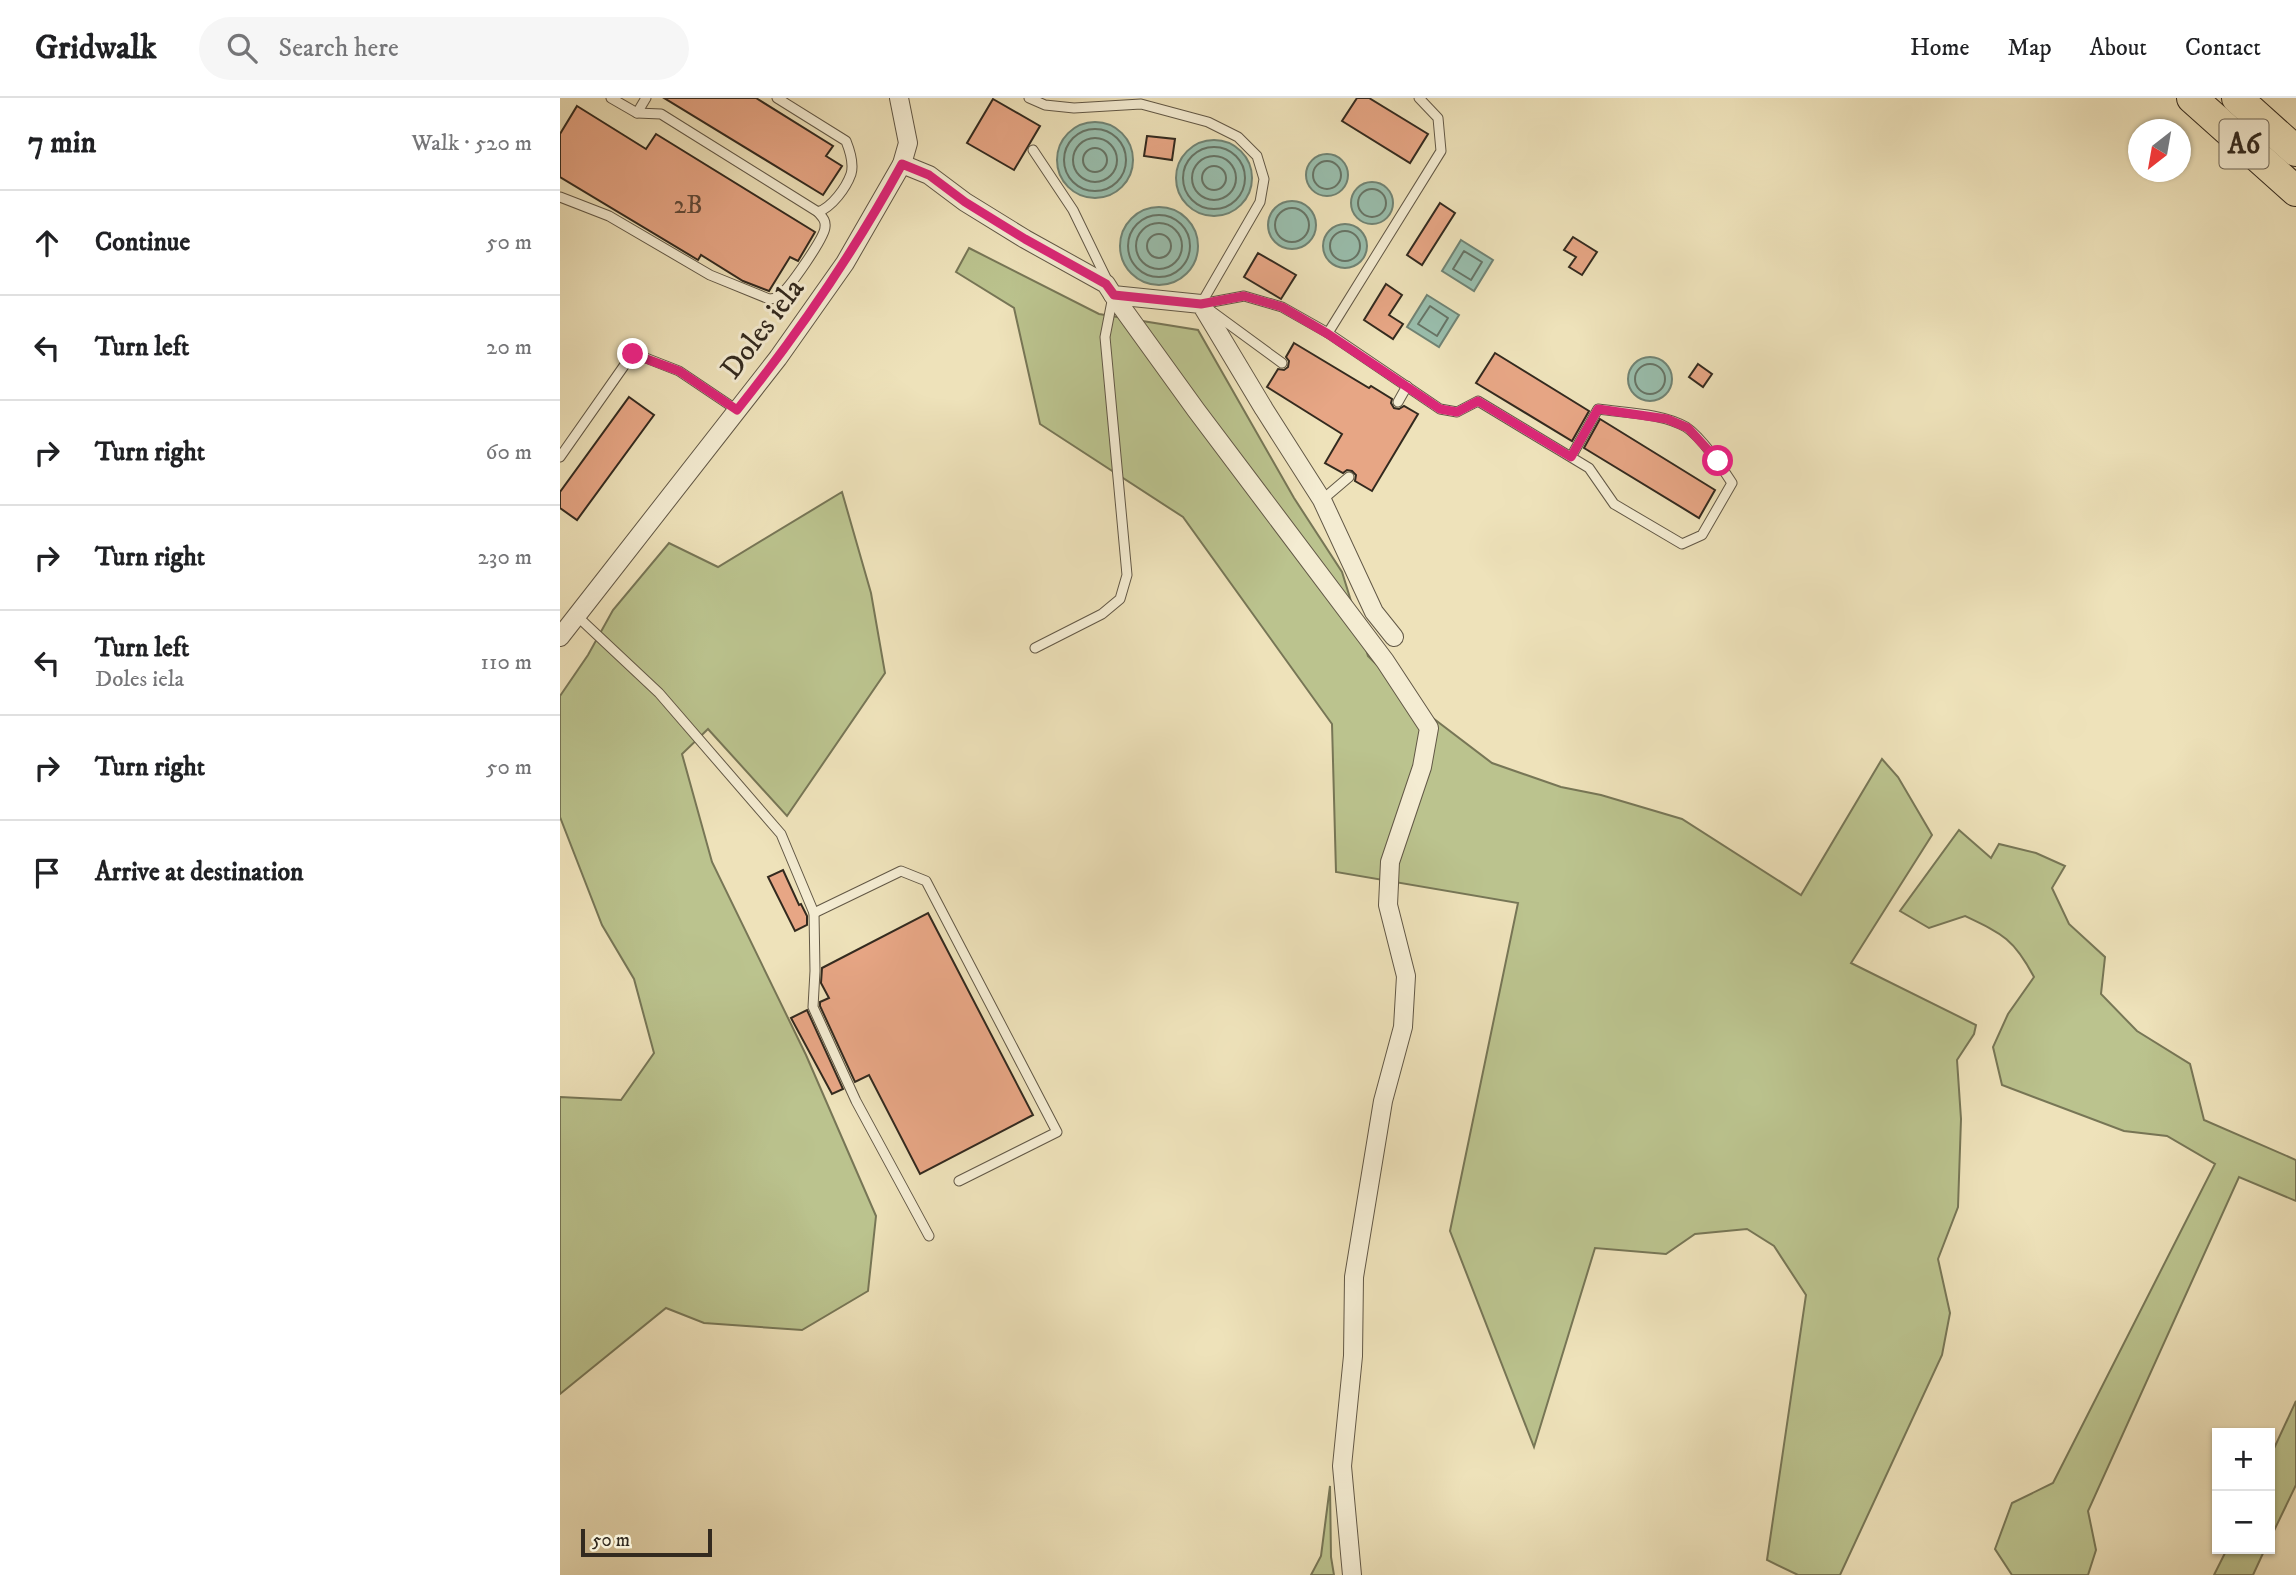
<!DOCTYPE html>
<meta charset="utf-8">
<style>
body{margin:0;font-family:"IM FELL DW Pica",serif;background:#f6f6f6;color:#202124}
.controls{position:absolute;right:21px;bottom:21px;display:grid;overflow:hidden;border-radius:0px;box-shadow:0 2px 5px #0004}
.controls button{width:63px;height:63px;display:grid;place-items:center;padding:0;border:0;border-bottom:2px solid #e0e0e0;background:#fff;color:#202124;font:35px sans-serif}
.compass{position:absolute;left:1568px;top:21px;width:63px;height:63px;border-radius:50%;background:#fff;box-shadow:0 2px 5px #0004;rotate:211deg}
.scale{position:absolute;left:21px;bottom:18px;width:131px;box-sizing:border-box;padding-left:7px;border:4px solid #332a1f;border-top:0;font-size:19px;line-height:24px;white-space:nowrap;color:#332a1f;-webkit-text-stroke:5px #f4ecd2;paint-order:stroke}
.stop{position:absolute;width:21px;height:21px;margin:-16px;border:5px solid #db2777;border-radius:50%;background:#fff}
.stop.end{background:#db2777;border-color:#fff;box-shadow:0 2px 7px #0008}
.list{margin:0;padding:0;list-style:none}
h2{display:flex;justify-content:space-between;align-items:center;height:91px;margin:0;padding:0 28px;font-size:30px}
h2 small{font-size:23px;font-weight:400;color:#757577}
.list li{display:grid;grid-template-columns:46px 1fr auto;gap:21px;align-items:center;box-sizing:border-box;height:105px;padding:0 28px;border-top:2px solid #e0e0e0}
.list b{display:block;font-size:26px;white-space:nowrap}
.list p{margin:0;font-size:23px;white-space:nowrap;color:#757577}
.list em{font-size:23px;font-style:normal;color:#757577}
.icon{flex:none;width:38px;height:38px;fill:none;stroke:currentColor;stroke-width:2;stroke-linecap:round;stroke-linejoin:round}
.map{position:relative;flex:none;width:1736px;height:1477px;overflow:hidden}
header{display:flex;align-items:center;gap:42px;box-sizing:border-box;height:98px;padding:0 35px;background:#fff;border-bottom:2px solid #e0e0e0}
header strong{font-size:33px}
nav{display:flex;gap:38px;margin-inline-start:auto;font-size:24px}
.search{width:490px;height:63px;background:#f6f6f6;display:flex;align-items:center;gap:18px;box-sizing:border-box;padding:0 24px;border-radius:38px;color:#757577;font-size:26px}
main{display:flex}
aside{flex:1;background:#fff}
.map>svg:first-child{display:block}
.green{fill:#bbc38e;stroke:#777656;stroke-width:2}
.water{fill:#99bead;stroke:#708374;stroke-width:2}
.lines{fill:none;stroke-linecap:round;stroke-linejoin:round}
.shore{stroke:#667466;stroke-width:2}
.building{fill:#e7a685;stroke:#332a1f;stroke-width:2}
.service-casing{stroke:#625846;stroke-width:11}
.minor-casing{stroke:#625846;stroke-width:20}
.trunk-casing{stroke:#332a1f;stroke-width:32}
.service{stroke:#f4ecd2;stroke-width:9}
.minor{stroke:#f4ecd2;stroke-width:18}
.trunk{stroke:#eee2ba;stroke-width:30}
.route{stroke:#db2777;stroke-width:9}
.labels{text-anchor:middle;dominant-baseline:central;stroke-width:6;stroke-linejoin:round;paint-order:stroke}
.number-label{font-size:26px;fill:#604938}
.shield{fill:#f4ecd2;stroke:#6d6455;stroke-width:2}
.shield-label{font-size:28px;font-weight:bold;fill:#332a1f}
.street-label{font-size:30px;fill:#332a1f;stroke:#f4ecd2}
</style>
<header>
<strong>Gridwalk</strong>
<div class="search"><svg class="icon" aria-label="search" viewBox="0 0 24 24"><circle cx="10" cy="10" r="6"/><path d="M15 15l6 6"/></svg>Search here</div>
<nav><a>Home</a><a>Map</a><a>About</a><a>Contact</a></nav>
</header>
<main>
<aside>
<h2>7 min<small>Walk · 520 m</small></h2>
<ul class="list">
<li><svg class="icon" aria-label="ahead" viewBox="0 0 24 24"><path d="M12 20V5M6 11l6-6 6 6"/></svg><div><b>Continue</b></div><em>50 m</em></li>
<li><svg class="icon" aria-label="left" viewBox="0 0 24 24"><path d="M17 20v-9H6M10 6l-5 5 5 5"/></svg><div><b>Turn left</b></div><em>20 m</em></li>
<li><svg class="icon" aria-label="right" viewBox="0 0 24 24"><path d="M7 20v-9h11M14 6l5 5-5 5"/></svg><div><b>Turn right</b></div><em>60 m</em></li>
<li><svg class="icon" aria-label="right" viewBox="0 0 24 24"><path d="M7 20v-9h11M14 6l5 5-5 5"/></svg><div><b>Turn right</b></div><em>230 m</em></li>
<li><svg class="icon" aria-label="left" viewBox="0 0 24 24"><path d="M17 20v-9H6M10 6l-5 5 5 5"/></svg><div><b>Turn left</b><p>Doles iela</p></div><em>110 m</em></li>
<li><svg class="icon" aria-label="right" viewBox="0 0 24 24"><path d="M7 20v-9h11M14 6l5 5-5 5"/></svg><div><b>Turn right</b></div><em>50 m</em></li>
<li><svg class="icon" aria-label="arrive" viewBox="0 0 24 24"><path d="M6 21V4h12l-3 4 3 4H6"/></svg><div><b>Arrive at destination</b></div></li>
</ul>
</aside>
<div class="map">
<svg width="1736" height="1477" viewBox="0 0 1736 1477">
<rect width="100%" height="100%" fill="#eee2ba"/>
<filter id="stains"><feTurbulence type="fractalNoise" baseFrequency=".00286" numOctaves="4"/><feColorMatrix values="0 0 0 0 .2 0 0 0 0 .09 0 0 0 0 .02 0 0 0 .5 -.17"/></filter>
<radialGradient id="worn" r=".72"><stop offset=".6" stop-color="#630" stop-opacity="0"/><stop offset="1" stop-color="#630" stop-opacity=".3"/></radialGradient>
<g class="green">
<path d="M409,150L539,216L638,232L734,400L782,474L808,558L861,611L932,665L1001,689L1041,697L1122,721L1241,797L1322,661L1338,679L1372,737L1291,865L1416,927L1414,936L1397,962L1401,1021L1398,1109L1378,1161L1390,1215L1382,1257L1280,1477H1238L1207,1462L1246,1197L1214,1148L1187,1131L1135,1136L1106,1156L1035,1150L974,1349L890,1133L958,805L776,774L772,626L623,419L480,326L454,210L396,174Z"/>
<path d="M282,394L311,495L325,575L227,718L148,631L122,656L152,764L246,957L316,1118L308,1193L242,1232L144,1225L106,1210L0,1296V999L61,1002L94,955L74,881L42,827L0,719V598L28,557L53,512L109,445L158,469Z"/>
<path d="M1399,732L1431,760L1439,746L1476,755L1505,768L1492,790L1509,826L1545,859L1541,896L1577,933L1630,966L1644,1022L1736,1062V1103L1679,1079L1528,1413L1536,1452L1528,1477H1452L1435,1451L1452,1405L1493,1385L1655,1066L1607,1038L1564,1033L1442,987L1433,949L1448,916L1474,879C1454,841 1443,836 1405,818L1369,830L1340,813Z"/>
<path d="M1736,1303V1387L1710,1441V1359Z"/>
<path d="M770,1388L771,1459L774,1477H751L761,1458Z"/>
<path d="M1667,1451H1705L1693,1477H1654Z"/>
</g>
<g class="water">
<circle cx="535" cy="62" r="38"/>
<circle cx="654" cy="80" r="38"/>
<circle cx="767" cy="77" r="21"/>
<circle cx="812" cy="105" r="21"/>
<circle cx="732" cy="127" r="24"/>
<circle cx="599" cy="148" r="39"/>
<circle cx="785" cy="148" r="22"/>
<path d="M901,142L933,162L914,193L882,173Z"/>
<path d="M867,197L899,217L879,249L847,229Z"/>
<circle cx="1090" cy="281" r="22"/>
</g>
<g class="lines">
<g class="shore">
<circle cx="535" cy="62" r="31"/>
<circle cx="535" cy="62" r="22"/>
<circle cx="654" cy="80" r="31"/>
<circle cx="535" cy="62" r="12"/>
<circle cx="654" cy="80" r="22"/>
<circle cx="767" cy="77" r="14"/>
<circle cx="654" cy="80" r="12"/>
<circle cx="812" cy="105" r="14"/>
<circle cx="732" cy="127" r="17"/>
<circle cx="599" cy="148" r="31"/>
<circle cx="599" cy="148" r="23"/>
<circle cx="785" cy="148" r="15"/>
<circle cx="599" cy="148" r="12"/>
<path d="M904,153L922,164L911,182L893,171Z"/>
<path d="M870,208L888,220L877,238L858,226Z"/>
<circle cx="1090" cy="281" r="15"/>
</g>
</g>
<g class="building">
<path d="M104,0H196L273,48L266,58L282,68L263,97Z"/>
<path d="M797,0H809L868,36L850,65L782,23Z"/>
<path d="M433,1L480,28L454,72L407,45Z"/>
<path d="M17,8L86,51L96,36L255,134L238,163L230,159L209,193L183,183L141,157L138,162L0,79V36Z"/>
<path d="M587,38L615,41L612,62L584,58Z"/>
<path d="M880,105L895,115L862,167L847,157Z"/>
<path d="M1013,139L1037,154L1022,177L1009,169L1016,159L1004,152Z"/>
<path d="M698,155L736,177L721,201L684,179Z"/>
<path d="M826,186L842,197L829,217L843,226L833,241L804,222Z"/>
<path d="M734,245L809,290L811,288L832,301L831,305L834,310L839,311L844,308L858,316L812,393L795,383L796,377L792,373L787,372L783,375L765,365L782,336L707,289L718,271L724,272L728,269L729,263L726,259Z"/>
<path d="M935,255L1029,313L1012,343L916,285Z"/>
<path d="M1138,266L1152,276L1143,289L1129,279Z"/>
<path d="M69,299L94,317L17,422L0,410V394Z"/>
<path d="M1040,321L1155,392L1139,420L1024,350Z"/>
<path d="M223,772L239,807L241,806L247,818V827L235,833L208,779Z"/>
<path d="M368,815L473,1017L360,1076L309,977L295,984L260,908V904L269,900L261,885L262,870Z"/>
<path d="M247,912L283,991L272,996L231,920Z"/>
</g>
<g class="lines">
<defs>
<g id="service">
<path d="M51,0L77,15L101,16L258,114C272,109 286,90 291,76C294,66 290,53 286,43L217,0"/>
<path d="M469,0L485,7L514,10L581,6L648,24L678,39L697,58L704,81L700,104L641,206"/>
<path d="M77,15L86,0"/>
<path d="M473,52L513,112L547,182"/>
<path d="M0,99L49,118L150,177L209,201C213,201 216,200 219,198C229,191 265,139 265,129C266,122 262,119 258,114"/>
<path d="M641,206L684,198L722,209L768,235L881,53L878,20L859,0"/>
<path d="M651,213L722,265"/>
<path d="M768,235L880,311L897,314L918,303L1029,370L1054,406L1122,446L1142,437L1172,385C1162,369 1141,339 1126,329C1101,315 1066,315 1038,311L1011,359"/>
<path d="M838,304L847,288"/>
<path d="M0,359L73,255L119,273L177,312"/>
<path d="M762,402L789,379"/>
<path d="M17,518L99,595L221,736L254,815L255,873L253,909L296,1003L369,1138"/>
<path d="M475,550L542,516L560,501L567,477L545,239L553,198"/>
<path d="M254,815L341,773L366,783L497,1034L399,1083"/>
</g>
<g id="minor">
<path d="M342,66L369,77L405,104L465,141L546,186L553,197L641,206L704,311L762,402L814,514L834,539"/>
<path d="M553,197L636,312L825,563L869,630L862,669L830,764L828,807L846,878L843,929L823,1003L794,1179L793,1258L782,1368L792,1477"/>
<path d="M0,539L218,260L285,165L342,66L348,45L339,0"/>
</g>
<g id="trunk">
<path d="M1632,0L1736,93"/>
<path d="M1677,0L1736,53"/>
</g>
</defs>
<use href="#service" class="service-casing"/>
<use href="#minor" class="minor-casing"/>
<use href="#trunk" class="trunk-casing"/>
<use href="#service" class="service"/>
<use href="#minor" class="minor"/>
<use href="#trunk" class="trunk"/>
</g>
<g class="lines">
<path class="route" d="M73,256L119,273L177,312C241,232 293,156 342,66L369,77L405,104L465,141L546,186L554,197L641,206L684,198L722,209L768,236L880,311L897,314L918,303L1011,359L1038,311L1107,321L1128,330L1158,363"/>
</g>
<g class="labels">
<g class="number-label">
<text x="128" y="107">2B</text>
</g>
<rect class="shield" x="1659.5" y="21.5" width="49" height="49" rx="5"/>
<g class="shield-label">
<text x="1684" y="46">A6</text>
</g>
<g class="street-label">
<text transform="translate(203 231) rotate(-53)">Doles iela</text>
</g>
</g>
<rect width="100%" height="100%" filter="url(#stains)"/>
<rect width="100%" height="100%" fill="url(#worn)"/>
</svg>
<div class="controls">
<button>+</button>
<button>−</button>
</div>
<svg class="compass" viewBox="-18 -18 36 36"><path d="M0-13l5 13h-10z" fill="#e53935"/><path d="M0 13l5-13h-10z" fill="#757577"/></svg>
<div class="scale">50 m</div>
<div class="stop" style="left:1158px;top:363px"></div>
<div class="stop end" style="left:73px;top:256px"></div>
</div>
</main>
